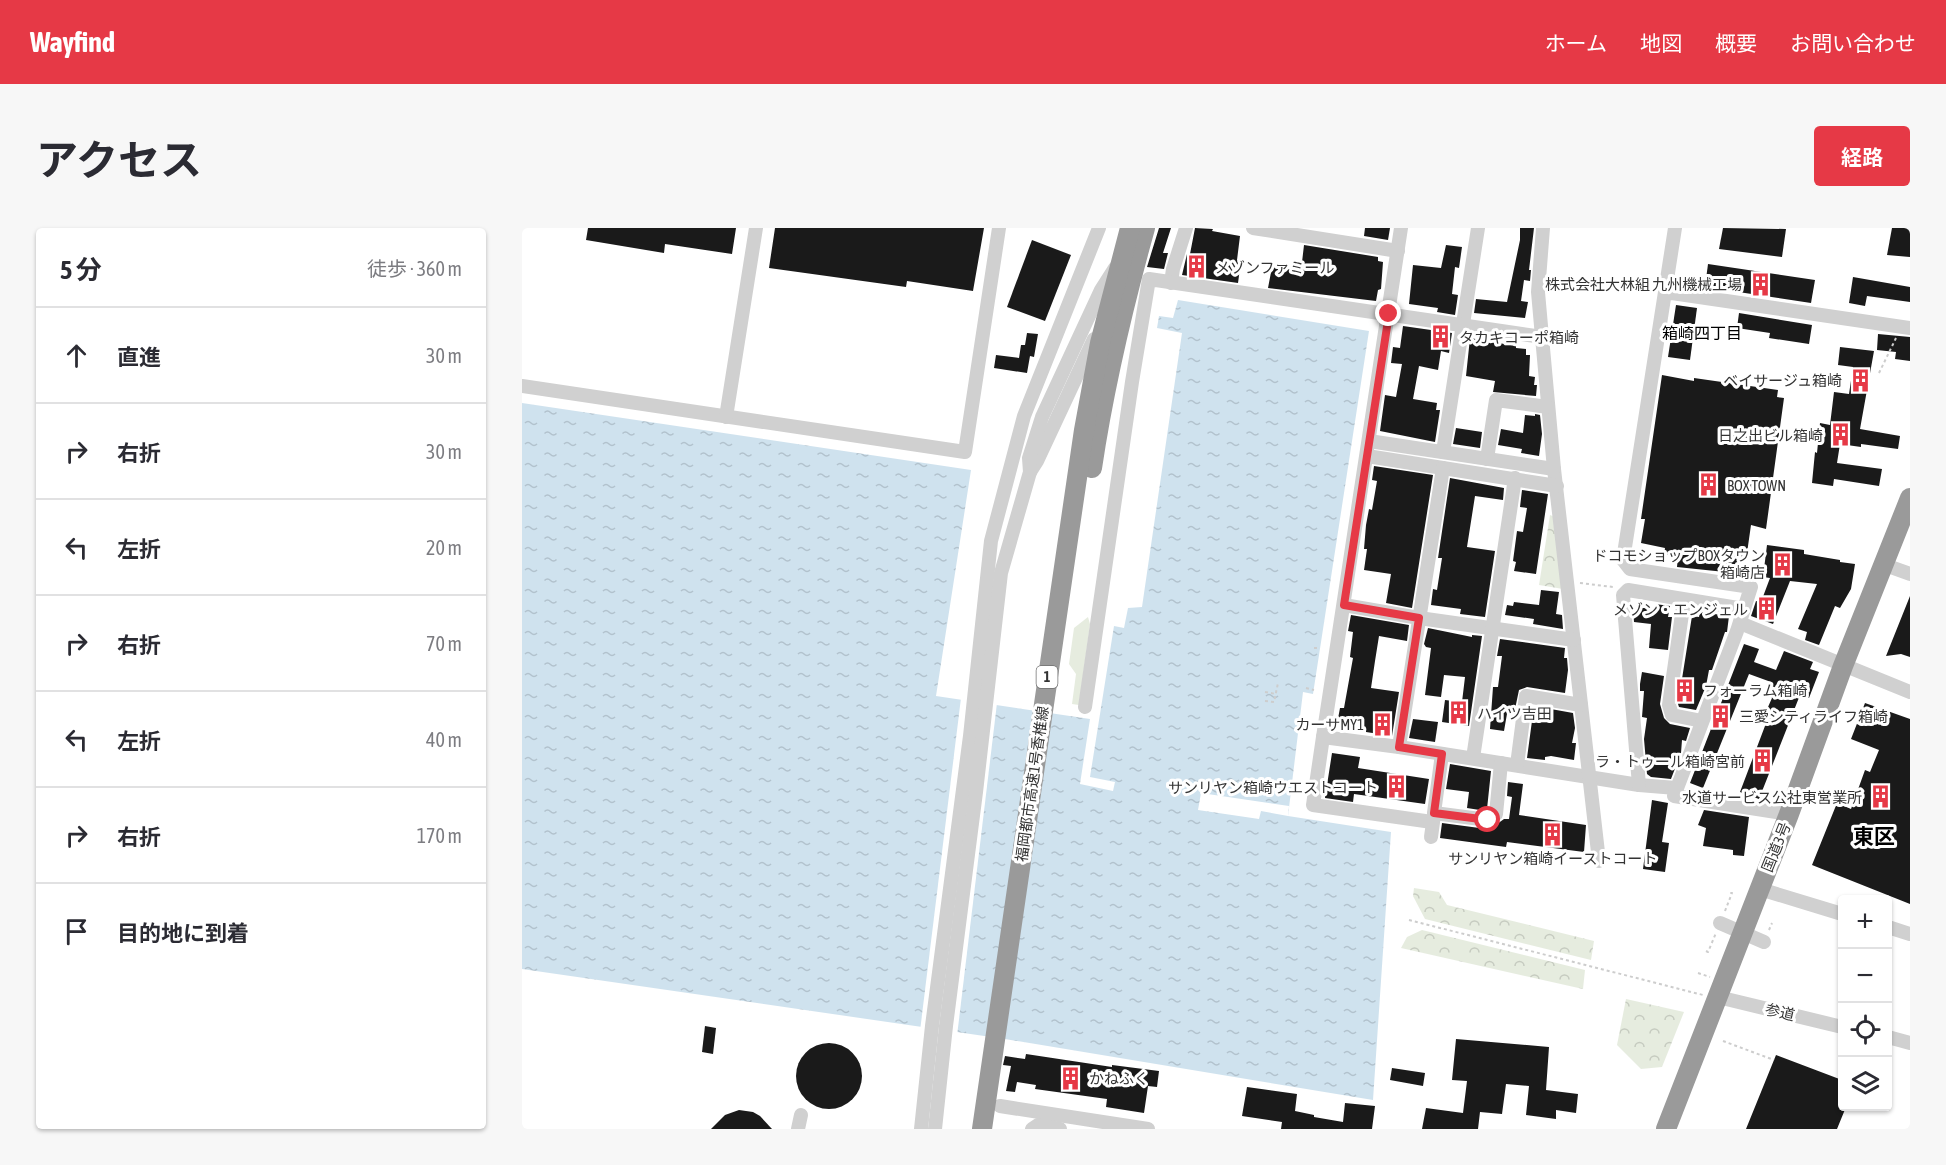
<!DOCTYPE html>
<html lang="ja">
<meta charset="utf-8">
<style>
body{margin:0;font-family:"Asap Condensed","Noto Sans JP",sans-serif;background:#f7f7f7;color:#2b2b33}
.controls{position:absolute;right:18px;bottom:18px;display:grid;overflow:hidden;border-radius:6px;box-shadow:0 2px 4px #0004}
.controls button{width:54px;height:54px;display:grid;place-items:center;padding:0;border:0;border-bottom:2px solid #e1e1e2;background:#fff;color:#2b2b33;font:30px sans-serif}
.stop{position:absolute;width:18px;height:18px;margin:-14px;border:4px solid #e63946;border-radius:50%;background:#fff}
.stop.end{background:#e63946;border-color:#fff;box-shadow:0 2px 6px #0008}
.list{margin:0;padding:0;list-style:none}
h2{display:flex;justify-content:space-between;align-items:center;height:78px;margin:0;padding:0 24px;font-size:26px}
h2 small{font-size:20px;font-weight:400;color:#7c7c81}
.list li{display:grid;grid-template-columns:39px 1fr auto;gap:18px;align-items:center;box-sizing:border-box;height:96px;padding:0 24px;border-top:2px solid #e1e1e2}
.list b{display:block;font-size:22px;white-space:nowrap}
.list em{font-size:20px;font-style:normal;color:#7c7c81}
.icon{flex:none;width:33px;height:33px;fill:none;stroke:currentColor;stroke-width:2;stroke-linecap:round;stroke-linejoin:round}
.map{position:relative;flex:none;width:1388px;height:901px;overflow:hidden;border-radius:6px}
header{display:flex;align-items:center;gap:36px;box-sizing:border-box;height:84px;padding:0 30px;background:#e63946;color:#fff}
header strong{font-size:28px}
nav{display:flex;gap:33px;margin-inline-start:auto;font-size:21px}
.intro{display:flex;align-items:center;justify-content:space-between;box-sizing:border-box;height:144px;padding:0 36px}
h1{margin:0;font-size:42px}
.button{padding:15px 27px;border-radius:6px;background:#e63946;color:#fff;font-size:21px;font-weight:700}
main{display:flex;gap:36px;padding:0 36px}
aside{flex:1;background:#fff;border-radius:6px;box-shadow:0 2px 4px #0004}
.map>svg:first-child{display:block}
.grass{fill:#e6ecdf}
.forest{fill:url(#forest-crowns)}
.water{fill:url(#water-ripples)}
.pier{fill:#fff}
.building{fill:#1a1a1a}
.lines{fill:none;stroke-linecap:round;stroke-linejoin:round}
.path{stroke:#cdcdcd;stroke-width:2;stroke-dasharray:3 3;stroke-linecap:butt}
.minor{stroke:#d0d0d0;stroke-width:14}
.highway{stroke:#9a9a9a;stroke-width:20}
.route{stroke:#e63946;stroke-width:8}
.labels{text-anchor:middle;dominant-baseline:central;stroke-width:6;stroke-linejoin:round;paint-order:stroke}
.shield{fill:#fff;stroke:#707070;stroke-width:1.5}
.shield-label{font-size:14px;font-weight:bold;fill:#333}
.poi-label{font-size:15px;fill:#333;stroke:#fff;text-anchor:end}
.street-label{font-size:15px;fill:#333;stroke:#fff}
.neighbourhood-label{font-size:16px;fill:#000;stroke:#fff}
.district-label{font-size:21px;font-weight:bold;fill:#000;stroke:#fff}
</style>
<header>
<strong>Wayfind</strong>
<nav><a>ホーム</a><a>地図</a><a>概要</a><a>お問い合わせ</a></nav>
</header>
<div class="intro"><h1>アクセス</h1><a class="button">経路</a></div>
<main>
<aside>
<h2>5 分<small>徒歩 · 360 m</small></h2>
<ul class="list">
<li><svg class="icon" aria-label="ahead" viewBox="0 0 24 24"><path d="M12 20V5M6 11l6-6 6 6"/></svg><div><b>直進</b></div><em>30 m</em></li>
<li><svg class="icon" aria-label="right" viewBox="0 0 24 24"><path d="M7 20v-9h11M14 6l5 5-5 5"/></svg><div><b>右折</b></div><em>30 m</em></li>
<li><svg class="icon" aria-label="left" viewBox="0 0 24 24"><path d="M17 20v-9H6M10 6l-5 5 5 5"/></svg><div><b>左折</b></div><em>20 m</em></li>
<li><svg class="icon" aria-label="right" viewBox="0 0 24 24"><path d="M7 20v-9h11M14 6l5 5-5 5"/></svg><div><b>右折</b></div><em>70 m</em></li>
<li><svg class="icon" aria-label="left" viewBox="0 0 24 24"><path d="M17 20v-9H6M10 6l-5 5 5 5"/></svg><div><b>左折</b></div><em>40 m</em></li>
<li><svg class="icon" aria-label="right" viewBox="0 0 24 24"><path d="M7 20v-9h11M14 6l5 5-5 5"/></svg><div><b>右折</b></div><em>170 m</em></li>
<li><svg class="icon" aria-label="arrive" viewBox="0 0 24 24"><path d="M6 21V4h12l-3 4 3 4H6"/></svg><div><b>目的地に到着</b></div></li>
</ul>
</aside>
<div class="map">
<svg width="1388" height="901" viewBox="0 0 1388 901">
<defs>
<pattern id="forest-crowns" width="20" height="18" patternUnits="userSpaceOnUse" patternTransform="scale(1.5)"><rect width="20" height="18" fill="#e6ecdf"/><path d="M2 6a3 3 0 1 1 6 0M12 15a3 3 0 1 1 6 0" fill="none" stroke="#c6cbc0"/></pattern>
<pattern id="water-ripples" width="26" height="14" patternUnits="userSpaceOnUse" patternTransform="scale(1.5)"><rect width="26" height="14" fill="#cfe2ee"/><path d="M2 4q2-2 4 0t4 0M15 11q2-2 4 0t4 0" fill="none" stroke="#b2c2cd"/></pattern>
</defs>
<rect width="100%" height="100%" fill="#fff"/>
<path class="grass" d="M566,389L568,396L557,477L550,476L554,446L547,436L552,400Z"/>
<g class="forest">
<path d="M1028,287L1033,289L1041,361L1017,357Z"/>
<path d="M892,660L917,664L925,677L1072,713L1069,732L903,691L891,668Z"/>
<path d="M900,702L1063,742L1061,761L879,720L885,709Z"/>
<path d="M1104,771L1162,784L1140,839L1119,841L1095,817Z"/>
</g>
<path class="water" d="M656,72L847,103L791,466L781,464L766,588L869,604L851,872L483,811L0,741V175L449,242L414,468L568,491L558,556L591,563L593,554L568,549L592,398L602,400L606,380L620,379L660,105L635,100L637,88L651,90Z"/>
<g class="pier">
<path d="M439,470L475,475L435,808L398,803Z"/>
<path d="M679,565L767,578L766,588L739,583L737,591L676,582Z"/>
</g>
<g class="building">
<path d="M66,0H214L210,26L143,16L142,25L64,12Z"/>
<path d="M253,0H462L451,63L385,53L384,59L247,40Z"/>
<path d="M637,0H649L641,25H646L642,41L625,39Z"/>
<path d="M673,0L691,1L690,3L718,8L715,32L719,33L716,55L660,47L665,26H668Z"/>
<path d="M843,0H868L866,12L842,8Z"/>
<path d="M998,0H1012L1007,42H1009L1008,53L1002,52L999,73L1006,74L1003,90L952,85L954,71L985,74L998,12Z"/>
<path d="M1201,0L1264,1L1260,29L1197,21Z"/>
<path d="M1370,0H1388V29L1365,27Z"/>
<path d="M510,12L549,27L523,93L485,79Z"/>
<path d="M782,17L856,29V33L861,34L859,61L856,62L854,73L746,60L750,39L779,43Z"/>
<path d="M924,17L940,19L937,40L933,39L930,66L936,67L933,87L915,84L916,80L887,76L891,37L919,40Z"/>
<path d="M1186,36L1293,52L1289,75L1183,59Z"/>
<path d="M1331,49L1388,59V74L1345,68L1343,78L1327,75Z"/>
<path d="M1154,77L1175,80L1168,132L1146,129Z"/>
<path d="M1217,85L1290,97L1287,116L1247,110L1248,105L1215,100Z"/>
<path d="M881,98L930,105L927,125L919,123L916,142L897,138L891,171L915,175L914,182H918L913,214L858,203L863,167L874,169L880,136L869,135L871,119L878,120Z"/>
<path d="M505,105L516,106L512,129L508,128L505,145L472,140L474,127L497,130L499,117H503Z"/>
<path d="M1356,106L1388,109V133L1373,131L1374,124L1355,122Z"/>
<path d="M948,110L994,118V120L1004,121V127H1008L1007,148L1013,149L1012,157H1015L1014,168L971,164L973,153L944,148Z"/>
<path d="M1318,119L1352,123L1338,201L1378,208L1376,221L1339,216V219L1318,216L1315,235L1360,241L1357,258L1312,251L1311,258L1290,255L1293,224L1295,225L1298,195L1308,197L1312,164L1327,166L1331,139L1316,137Z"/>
<path d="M1140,147L1172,153V150L1256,162L1255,169L1262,170L1244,301L1229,297L1222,346L1155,339L1156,328L1142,326L1143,320L1119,315L1123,291H1119Z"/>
<path d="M1013,186L1018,187L1020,206L1017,228L999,225L1000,221L976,217L979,201L1001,205L1003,187L1013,188Z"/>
<path d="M934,200L960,204L958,220L931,216Z"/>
<path d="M852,238L911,247L890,380L864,375L869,346L842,342L845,321H842L844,297L847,281L850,282L855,253L850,252Z"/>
<path d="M928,250L982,260L981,272L953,268L945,319L973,323L963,389L938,386L939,381L909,377L911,361L915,362L920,330H916Z"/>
<path d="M1000,262L1026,266L1014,346L992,343L994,334L991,333L995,303L1001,304L1005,280L998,279Z"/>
<path d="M1245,317L1282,322V326L1318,332V334L1333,336L1329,361L1318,380L1313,378L1297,417L1283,412L1285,404L1276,401L1295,356L1268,353L1251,396L1229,388L1234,373L1239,374L1248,350L1241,349Z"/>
<path d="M1019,362L1037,364L1034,386L1040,387L1041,401L1011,396L1012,391L983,387L985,377L991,378L992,374L1017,377Z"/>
<path d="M1388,368V429L1379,426L1364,428Z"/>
<path d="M1133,376L1148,378L1146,389H1150L1146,422L1127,420L1129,396L1112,394L1111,379L1132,381Z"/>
<path d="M1178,384L1207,388L1205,404H1203L1190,442H1187L1184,458L1174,482L1157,479L1156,476L1170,388L1177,389Z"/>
<path d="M829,387L887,397L885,413L857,408L853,433L849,460L877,464L870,508L844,504V500L815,496L818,480H822L831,430L828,429L831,404L826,403Z"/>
<path d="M906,400L950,409V407L960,408L947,498L920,494L923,472L940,474L943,449L922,447L919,469L903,467L909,420L904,419L902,416Z"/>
<path d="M978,411L1043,420L1042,430H1045L1046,442L1043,465L1005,459L997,462L993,481L986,480L982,503L968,501L971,459H976L980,428H975Z"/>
<path d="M1222,416L1237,421L1232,434L1254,442L1262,423L1291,434L1288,441L1297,444L1287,470L1278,467L1237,571L1218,564L1246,490L1242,488L1250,470L1243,466L1249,454L1227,446L1181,560L1168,555Z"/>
<path d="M1120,444L1142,448L1138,476L1142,490L1148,496L1168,500L1164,513L1160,512L1159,525L1149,551L1129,549L1125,546L1122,511L1125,490L1120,489L1122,463H1118V456Z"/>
<path d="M1343,475L1388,491V676L1290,637L1315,575L1329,581L1343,542L1348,544L1357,522L1329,511Z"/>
<path d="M1012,478L1051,485L1053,500L1050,515H1054L1052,532L1029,528L1023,529V532L1005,530Z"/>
<path d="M891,491L916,494L913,514L887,510Z"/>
<path d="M810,525L838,529L836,540L907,551L903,576L832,566L831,574L803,570Z"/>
<path d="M928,536L969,543L965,581L964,583L945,580L947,564L924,561Z"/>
<path d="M986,554L1001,556L997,587L1064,597L1062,624L985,614L984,619L918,610L920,595L965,601L971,599L982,591H987L990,569L985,568Z"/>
<path d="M1130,572L1146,575L1140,614L1147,615L1143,644L1121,641Z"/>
<path d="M1182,582L1227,589L1222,628L1211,627V622L1181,618L1184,600L1176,597Z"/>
<path d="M183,798L194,800L191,826L180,824Z"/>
<path d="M934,811L1027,819L1024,862L1056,866L1054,885L1034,882V891L1004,887L1007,858L984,856L980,886L958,884L956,901H900L904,880L941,885L945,853L930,852Z"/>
<circle cx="307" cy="848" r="33"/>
<path d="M504,826L590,839V837L637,843L635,859L626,858L622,885L584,879L585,871L513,861L514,857L495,854L493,864L484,863L489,838L481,837L483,828L503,831Z"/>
<path d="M1254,827L1320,852V879H1324L1315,901H1224Z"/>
<path d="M870,840L903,845L901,858L868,852Z"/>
<path d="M725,859L775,866L773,883L792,887V889L821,894L823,875L853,878L850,901H759L760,894L720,888Z"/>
<path d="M217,882L231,884L238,888L250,901H189L203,887Z"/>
</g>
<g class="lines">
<g class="path">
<path d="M1357,145L1374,110"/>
<path d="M1058,355L1091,359"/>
<path d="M792,420H798"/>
<path d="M784,460L792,462"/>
<path d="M743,464L754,466"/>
<path d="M743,473L752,474L756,455"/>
<path d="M1203,683L1210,665H1208"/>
<path d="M887,692L1181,767"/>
<path d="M1247,702L1250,695"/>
<path d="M1184,723L1186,724L1194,705"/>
<path d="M1176,745L1188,749"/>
<path d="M1201,813L1252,832"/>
</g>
<g class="minor">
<path d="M731,0L876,23"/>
<path d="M879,0L801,509L877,519L1117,557L1154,560"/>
<path d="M1021,0L1016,64L1020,109L1032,241L1077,633"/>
<path d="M649,55L651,41L664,0"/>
<path d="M1143,64L1153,0"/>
<path d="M0,158L443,224L477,0"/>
<path d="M204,189L234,0"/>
<path d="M847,213L1032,241"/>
<path d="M921,224L956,0"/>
<path d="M845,228L1035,258"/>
<path d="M965,231L974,172L1026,179"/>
<path d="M508,244L515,233L572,111"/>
<path d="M1363,337L1388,346"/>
<path d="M1162,372L1147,477L1150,487L1180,493"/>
<path d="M822,377L897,390L1052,412"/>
<path d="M1218,395L1388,464"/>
<path d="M563,479L610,154L627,51L1020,109"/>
<path d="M801,509L791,577L910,594"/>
<path d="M877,519L921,240"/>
<path d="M920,526L912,585L966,592L974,586L979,535"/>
<path d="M951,530L993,250"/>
<path d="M995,537L1004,468L1059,477"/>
<path d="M1117,557L1101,367L1106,362L1222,381"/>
<path d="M1267,586L1152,568L1215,403L1229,359L1108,341L1101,332L1143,64L1388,100"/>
<path d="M909,609L912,587"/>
<path d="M1238,661L1320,686"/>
<path d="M1198,695L1242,714"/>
<path d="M1366,699L1388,706"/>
<path d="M1196,769L1320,799"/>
<path d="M1366,809L1388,815"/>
<path d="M478,878L626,901"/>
<path d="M276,901L279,887"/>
<path d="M399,901L410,798L448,508L469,313L502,188L577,0"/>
<path d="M413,901L424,798L454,564L479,345L508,244L507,230L520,189L579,62L593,40"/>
<path d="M510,901L516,897L538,901"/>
</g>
<g class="highway">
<path d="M570,240C582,159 601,79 623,0"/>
<path d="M460,901L562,202L578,115L608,0"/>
<path d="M1144,901L1267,586L1321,438L1388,270"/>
</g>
</g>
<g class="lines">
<path class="route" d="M867,86L822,377L897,390L877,519L920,526L912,585L966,592"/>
</g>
<defs>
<symbol id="building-bare" viewBox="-9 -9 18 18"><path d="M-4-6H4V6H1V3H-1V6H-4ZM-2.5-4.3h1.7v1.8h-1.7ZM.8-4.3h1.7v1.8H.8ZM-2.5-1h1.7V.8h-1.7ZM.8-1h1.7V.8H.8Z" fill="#e63946" stroke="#fff" stroke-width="2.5" paint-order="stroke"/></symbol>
</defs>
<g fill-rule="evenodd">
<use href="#building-bare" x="658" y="22" width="33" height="33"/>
<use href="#building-bare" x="1222" y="40" width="33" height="33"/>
<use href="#building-bare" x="902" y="92" width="33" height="33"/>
<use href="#building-bare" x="1322" y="136" width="33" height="33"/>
<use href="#building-bare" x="1302" y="190" width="33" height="33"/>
<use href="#building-bare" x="1170" y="240" width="33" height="33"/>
<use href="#building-bare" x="1244" y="320" width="33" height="33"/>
<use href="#building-bare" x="1228" y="364" width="33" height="33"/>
<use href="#building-bare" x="1146" y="446" width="33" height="33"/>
<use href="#building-bare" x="920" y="468" width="33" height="33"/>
<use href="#building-bare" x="1182" y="472" width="33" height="33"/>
<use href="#building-bare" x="844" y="480" width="33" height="33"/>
<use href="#building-bare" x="1224" y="516" width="33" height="33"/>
<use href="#building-bare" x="858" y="542" width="33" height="33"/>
<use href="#building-bare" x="1342" y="552" width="33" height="33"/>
<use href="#building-bare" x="1014" y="590" width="33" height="33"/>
<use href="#building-bare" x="532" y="834" width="33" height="33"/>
</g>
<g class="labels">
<rect class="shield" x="514.5" y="438" width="21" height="22" rx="4.5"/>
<g class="shield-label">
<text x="525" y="449">1</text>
</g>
<g class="poi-label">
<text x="693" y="39" text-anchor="start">メゾンファミール</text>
<text x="1220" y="56">株式会社大林組 九州機械工場</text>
<text x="937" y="109" text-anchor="start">タカキコーポ箱崎</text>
<text x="1320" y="152">ベイサージュ箱崎</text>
<text x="1301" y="207">日之出ビル箱崎</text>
<text x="1205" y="257" text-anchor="start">BOX TOWN</text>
<text x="1243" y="327">ドコモショップBOXタウン<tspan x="1243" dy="17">箱崎店</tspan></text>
<text x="1226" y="381">メゾン・エンジェル</text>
<text x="1181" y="462" text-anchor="start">フォーラム箱崎</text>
<text x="955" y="485" text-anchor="start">ハイツ吉田</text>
<text x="1217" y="488" text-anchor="start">三愛シティライフ箱崎</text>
<text x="842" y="496">カーサMY1</text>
<text x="1223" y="533">ラ・トゥール箱崎宮前</text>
<text x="856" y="559">サンリヤン箱崎ウエストコート</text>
<text x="1340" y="569">水道サービス公社東営業所</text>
<text x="1031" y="630" text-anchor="middle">サンリヤン箱崎イーストコート</text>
<text x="567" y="850" text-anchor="start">かねふく</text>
</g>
<g class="street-label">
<text transform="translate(510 556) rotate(-82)">福岡都市高速1号香椎線</text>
<text transform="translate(1254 619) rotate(-68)">国道3号</text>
<text transform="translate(1258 784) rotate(13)">参道</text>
</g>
<g class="neighbourhood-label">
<text x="1180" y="105">箱崎四丁目</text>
</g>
<g class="district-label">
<text x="1352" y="608">東区</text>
</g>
</g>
</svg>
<div class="controls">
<button>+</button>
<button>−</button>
<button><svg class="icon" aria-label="locate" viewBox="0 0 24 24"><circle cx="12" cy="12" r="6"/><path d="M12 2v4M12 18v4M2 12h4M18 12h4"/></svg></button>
<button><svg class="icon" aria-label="layers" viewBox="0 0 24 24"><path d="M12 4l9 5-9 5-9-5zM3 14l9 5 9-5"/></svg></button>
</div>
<div class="stop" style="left:966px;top:592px"></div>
<div class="stop end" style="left:867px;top:86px"></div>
</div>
</main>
